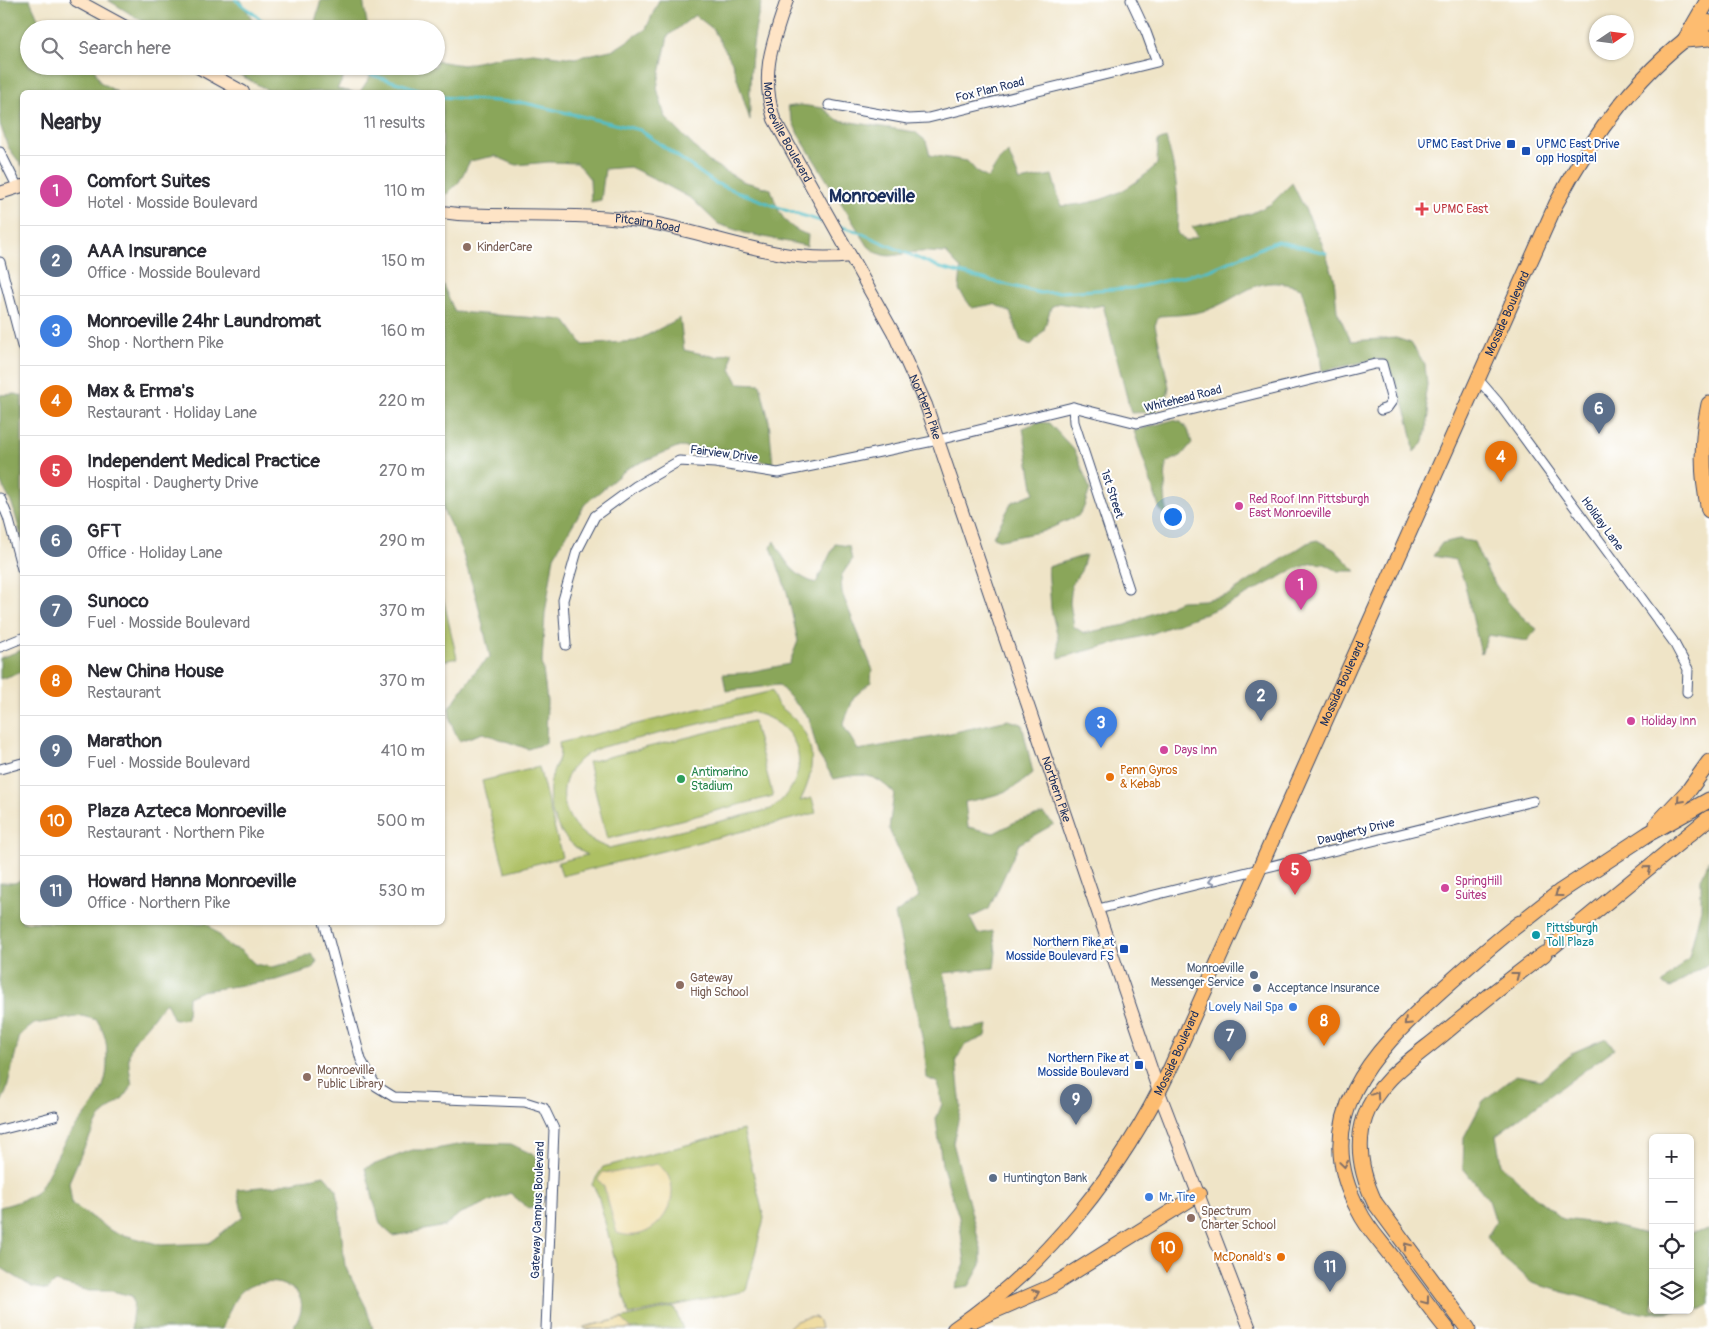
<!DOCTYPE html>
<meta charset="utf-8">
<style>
body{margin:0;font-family:Pangolin,sans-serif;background:#f2f2f3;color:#2b2b33}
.controls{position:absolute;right:15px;bottom:15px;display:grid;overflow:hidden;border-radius:8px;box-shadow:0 1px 4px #0004}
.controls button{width:45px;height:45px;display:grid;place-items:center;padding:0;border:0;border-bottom:1px solid #e1e1e2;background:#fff;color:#2b2b33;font:25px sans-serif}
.compass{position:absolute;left:1589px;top:15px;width:45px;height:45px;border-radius:50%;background:#fff;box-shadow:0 1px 4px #0004;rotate:77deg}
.you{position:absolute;left:1172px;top:516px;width:18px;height:18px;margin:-12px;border:4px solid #fff;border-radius:50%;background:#1a73e8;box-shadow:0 0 0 8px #1a73e833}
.badge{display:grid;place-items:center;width:32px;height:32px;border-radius:50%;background:#ea580c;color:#fff;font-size:16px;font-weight:700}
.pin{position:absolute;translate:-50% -41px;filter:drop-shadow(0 1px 2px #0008)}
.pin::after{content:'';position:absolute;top:26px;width:18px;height:15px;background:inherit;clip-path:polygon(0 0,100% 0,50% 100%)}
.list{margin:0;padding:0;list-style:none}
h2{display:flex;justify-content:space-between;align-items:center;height:65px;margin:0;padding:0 20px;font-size:21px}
h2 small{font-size:16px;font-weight:400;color:#7c7c81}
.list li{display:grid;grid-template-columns:32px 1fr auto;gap:15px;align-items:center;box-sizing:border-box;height:70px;padding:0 20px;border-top:1px solid #e1e1e2}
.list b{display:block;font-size:19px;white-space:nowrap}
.list p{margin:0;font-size:16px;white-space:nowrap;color:#7c7c81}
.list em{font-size:16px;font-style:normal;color:#7c7c81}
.icon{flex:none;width:28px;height:28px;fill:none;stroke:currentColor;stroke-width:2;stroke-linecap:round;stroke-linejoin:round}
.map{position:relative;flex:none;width:1709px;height:1329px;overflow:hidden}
.search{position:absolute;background:#fff;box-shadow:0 1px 4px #0004;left:20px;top:20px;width:425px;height:55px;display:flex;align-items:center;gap:12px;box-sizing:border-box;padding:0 18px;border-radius:28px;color:#7c7c81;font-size:19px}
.panel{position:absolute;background:#fff;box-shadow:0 1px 4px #0004;left:20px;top:90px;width:425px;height:835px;border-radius:8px}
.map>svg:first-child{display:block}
.green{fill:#adc064;stroke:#647861;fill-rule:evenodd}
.forest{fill:#8aa65a;stroke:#526a5c}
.sand{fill:#eeda9e;stroke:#84847e}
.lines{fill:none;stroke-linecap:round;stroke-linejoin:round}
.stream{stroke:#51bfc8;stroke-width:3}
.street-casing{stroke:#3b4a6e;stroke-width:11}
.secondary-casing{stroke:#3b4a6e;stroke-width:14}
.primary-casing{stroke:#3b4a6e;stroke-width:16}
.highway-casing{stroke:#3b4a6e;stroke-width:17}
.street{stroke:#fff;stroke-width:9}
.secondary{stroke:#fee4c6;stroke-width:12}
.primary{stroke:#fdbc70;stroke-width:14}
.highway{stroke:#fdbc70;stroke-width:15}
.oneway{stroke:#816e66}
.oneway2{stroke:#8d97ae}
.transit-dot{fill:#1a4fb4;stroke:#fff;stroke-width:2}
.health-dot{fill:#e0444e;stroke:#fff;stroke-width:2}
.education-dot{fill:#8d6e63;stroke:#fff;stroke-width:2}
.hotel-dot{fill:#d1479c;stroke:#fff;stroke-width:2}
.food-dot{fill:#e8710a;stroke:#fff;stroke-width:2}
.leisure-dot{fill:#2e9e5b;stroke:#fff;stroke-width:2}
.culture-dot{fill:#0f9aa8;stroke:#fff;stroke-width:2}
.service-dot{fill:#5c6f8a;stroke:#fff;stroke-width:2}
.shop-dot{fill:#3f7fe0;stroke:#fff;stroke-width:2}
.labels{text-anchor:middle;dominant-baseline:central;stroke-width:4;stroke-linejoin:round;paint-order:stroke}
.street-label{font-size:12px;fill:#1b2f5e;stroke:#fff}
.transit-label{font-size:12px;fill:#164399;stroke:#fff;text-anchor:end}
.health-label{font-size:12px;fill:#be3a42;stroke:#fff;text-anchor:start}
.education-label{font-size:12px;fill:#785e54;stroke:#fff;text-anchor:start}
.hotel-label{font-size:12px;fill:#b23c85;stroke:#fff;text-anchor:start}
.food-label{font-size:12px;fill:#c56008;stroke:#fff;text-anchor:start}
.leisure-label{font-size:12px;fill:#27864d;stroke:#fff;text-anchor:start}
.culture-label{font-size:12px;fill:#0d838f;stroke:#fff;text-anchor:start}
.service-label{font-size:12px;fill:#4e5e75;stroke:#fff;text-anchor:start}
.shop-label{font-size:12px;fill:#366cbe;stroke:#fff;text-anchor:end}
.district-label{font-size:18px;font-weight:bold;fill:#1b2f5e;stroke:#fff}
</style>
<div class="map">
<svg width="1709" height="1329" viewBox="0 0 1709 1329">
<rect width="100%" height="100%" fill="#fff"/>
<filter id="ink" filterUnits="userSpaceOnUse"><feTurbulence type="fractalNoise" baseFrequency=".02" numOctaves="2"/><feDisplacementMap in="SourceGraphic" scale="10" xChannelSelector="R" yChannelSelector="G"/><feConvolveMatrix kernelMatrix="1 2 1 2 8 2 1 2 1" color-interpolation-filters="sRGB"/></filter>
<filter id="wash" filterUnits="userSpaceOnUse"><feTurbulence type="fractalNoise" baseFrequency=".0096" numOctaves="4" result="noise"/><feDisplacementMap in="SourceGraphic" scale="20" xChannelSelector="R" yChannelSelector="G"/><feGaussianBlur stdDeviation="1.12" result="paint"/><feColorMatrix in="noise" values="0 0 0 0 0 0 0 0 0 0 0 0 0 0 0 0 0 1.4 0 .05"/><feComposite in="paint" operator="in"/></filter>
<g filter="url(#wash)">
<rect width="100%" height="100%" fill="#efe4c7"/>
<g class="green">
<path d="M443,598L457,658L443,661H442Z"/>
<path d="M772,691C776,707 781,706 792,717C818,740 815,774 800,801L812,798L816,813L562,876L558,862L587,855C559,839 543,809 552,776C556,761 562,760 559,743ZM750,712C804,722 816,777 771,809L609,848C555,831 545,768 602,747Z"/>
<path d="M753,721L773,796L607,839L588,762Z"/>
<path d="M539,767L562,857L505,872L482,781Z"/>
<path d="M743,1130L764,1218L746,1291L629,1315L598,1195L592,1184L603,1167Z"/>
<path d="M674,1307L683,1329H585L584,1327Z"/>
</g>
<g class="forest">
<path d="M0,0H30L43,29H29V66H93L100,82L117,92H22V166L8,147L0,124Z"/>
<path d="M108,0H241L257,29H155Z"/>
<path d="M321,0H363L368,29H313Z"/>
<path d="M659,0H762C751,39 749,80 750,120L732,62L713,29L695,15L668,36L657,88L665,117L708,161L742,181L771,189C778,212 784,227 808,235L807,246L745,233L718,224L692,199L655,179L630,167L605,169L601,200L591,202L590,179L577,163L549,162L516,165L495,156L470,161L459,182L443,198L442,92H360L377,66H436V61L463,65L500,57L533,53L575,58L615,49L646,29Z"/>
<path d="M224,66H351L337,89L353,92H271Z"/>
<path d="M800,105L823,108L838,120L915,132L926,141L930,155L967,161L978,173L988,178L998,162L1008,152L1020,181L1052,175L1061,206C1101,204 1129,192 1157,164L1158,141L1166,138C1176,171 1180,200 1177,233L1186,241L1198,236L1192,227L1250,214L1271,204L1292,183L1321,241L1334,277L1337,311L1351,341L1396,338L1411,343L1425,365L1427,385L1425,397L1429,415L1424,442L1414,452C1411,420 1399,388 1385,360L1377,359L1322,371L1319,348L1301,288C1256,273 1248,294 1210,309C1193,315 1177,315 1159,316L1155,325L1169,387L1166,403L1153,412L1131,413L1103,305L1088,308L1059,303L1051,307L1044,330L1031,345L1021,341L1010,312L994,304L972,308L959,290L961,269L946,253C937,253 927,251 918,252C897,253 886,263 868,246L798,134L787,107Z"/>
<path d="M442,283L455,312L565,320L583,345L636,341L680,318L684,350L716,357L732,352L731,369L738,383L760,384L769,421L773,465L732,450L677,447L628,468L585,504L554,556L545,614L542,662L547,701L546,743L528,749L483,733L459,741L451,723L449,708L477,669L490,657L477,600L460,545L443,510Z"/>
<path d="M16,394L22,396V538L12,504L0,481V395Z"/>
<path d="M1173,420L1181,422L1188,430L1192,443L1181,456L1166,463L1165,493L1167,518L1160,510L1134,431Z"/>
<path d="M1038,422L1049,423L1075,451L1090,489L1084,507L1078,516L1044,531L1001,540L993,537L1012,502L1034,493L1023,428Z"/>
<path d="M1459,539L1474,542C1487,576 1508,608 1537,629L1527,641L1488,635L1481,654L1464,581L1456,560L1433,556L1442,543Z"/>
<path d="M1317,540L1335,550L1356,571H1338L1325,564L1313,563L1293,570L1229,604L1151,634L1059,658L1058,638L1051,609L1048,567L1086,555L1081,571L1072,584L1070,603L1074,627L1084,633L1126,625L1181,601L1203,600L1228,595L1307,543Z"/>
<path d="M774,541C784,560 794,577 816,583L835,544L849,546L852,560L841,576L842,593L872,668L871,682L854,697L843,725L858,750L933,737L1008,720L1022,724L1033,773C1011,793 994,796 965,802L968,827L994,833L1017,821L1043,814L1054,824L1019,844L989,909L970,918L978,934L993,931L996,952L994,968L944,973L949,995L951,1028L968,1029L988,1025L986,1036L965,1045L956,1060L961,1107L953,1143L981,1249V1265L969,1286L955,1288L965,1263L959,1217L942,1165L936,1119L942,1104L938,1083L927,1078L924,1046L895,914L919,897L889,829L894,793C872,772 863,773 834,779L818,754L809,718L779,685L726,691L723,674L744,673L789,664L798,641L787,592L771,547Z"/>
<path d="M22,650V672L0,679V658Z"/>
<path d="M1709,860V963L1671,988L1662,984L1689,957L1701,908V879Z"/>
<path d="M22,879V922L207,923L229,946L240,950L255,964L272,967L294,962L311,954L317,961L312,969L277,980L202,991L188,997L187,1019L174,1020L166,1002C159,1008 156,1015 149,1023C127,1048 126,1051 132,1085L123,1098L100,1117L82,1152L69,1182L72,1204L113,1232L161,1245L209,1243L243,1216L237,1189L273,1186L324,1175L337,1190L345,1266L366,1307L373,1329H293C295,1323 299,1317 301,1311C307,1280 259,1276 242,1291C231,1301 228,1316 222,1329H132C130,1317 136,1308 132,1296L112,1291H89L55,1282L47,1290L32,1287L0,1267V1207C12,1204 25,1200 36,1193C43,1187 58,1153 64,1143C83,1114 108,1098 107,1060C107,1042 106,1036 97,1020L82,1016L34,1024L20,1035L6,1092L0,1105V883H15Z"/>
<path d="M1606,1038L1614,1049L1496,1135L1501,1164L1534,1196L1563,1219L1606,1224L1653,1236V1310H1690L1641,1314L1532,1283L1503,1258L1487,1237L1496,1222L1489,1200L1463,1168L1464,1137L1483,1101L1516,1075L1541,1080L1574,1052Z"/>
<path d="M468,1143L511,1144L536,1156L542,1180L541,1205L529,1209L510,1193L459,1214L445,1226L393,1236L380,1224L365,1168L412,1150H430Z"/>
<path d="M1709,1230V1305L1702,1309L1690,1310V1233Z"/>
</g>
<g class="sand">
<path d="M657,1164C693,1188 658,1248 617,1233L604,1187L598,1179L603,1172L612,1173Z"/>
<path d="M815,1317L819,1321L821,1329H788C794,1319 805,1318 815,1317Z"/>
<path d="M622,1319L632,1329H585L584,1327Z"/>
</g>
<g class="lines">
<g class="stream">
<path d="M236,0L273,29"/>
<path d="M342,66L428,92"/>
<path d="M442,97L525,103L640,130L715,183L788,211L827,223"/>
<path d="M838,226L856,231L940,268L1040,293L1134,288L1210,270L1277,241L1326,253"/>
</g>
</g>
</g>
<g filter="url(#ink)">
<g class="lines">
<defs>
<g id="street">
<path d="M829,105L908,119L928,118L1157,62L1146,32L1131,0"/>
<path d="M0,152L18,188"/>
<path d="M0,262L22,346"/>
<path d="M1478,379L1497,401L1673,641L1688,669L1687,692"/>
<path d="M1073,407L1074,422L1129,589"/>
<path d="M0,498L8,517L22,569"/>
<path d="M566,645L563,600L577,551L595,516L636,486L679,461L715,463L778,473L938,440L1073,407L1137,423L1375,364H1382L1392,401L1387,408L1381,410"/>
<path d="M0,647L22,638"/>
<path d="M0,769L22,763"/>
<path d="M1098,909L1533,801"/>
<path d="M324,922L361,1060L376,1086L394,1097L525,1102L544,1108L554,1129L546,1329"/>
<path d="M0,1130L55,1116"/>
</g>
<g id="secondary">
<path d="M76,0L129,29"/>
<path id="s1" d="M787,0C772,44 760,73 774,119L893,332L926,405L1159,1092L1250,1329"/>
<path d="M196,66L243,92"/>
<path d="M0,193L22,186"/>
<path id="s2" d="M442,212L458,214C522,217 589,212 652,223C717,235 784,265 850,256"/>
</g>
<g id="primary">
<path d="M974,1320L1050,1287L1199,1194"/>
<path id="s3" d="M954,1329C1047,1266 1122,1170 1170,1069L1556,204C1592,135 1643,66 1709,22"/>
</g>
<g id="highway">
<path d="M1685,40L1708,0"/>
<path d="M1685,40L1709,38"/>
<path d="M1709,404C1701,440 1701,474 1709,510"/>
<path d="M1657,824L1689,790L1709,762"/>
<path d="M1528,917L1561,891L1648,834L1709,800"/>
<path d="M1552,947L1709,818"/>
<path d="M1447,1329C1428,1306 1411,1281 1392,1257C1381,1242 1367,1228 1359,1211C1308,1119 1373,1052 1437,994C1464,970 1491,945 1520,923"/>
<path d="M1468,1329L1375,1203C1362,1176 1355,1146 1365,1117C1377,1081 1414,1058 1442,1035C1475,1007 1509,980 1544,954"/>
</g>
</defs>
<use href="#street" class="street-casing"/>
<use href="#secondary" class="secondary-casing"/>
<use href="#primary" class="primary-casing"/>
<use href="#highway" class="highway-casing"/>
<use href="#street" class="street"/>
<use href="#secondary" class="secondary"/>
<use href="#primary" class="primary"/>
<use href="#highway" class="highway"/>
</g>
<defs><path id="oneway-chevron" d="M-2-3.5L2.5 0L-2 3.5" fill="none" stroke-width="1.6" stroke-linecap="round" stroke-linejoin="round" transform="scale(1.25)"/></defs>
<g class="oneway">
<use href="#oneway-chevron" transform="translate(1680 800) rotate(132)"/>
<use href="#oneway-chevron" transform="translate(1648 869) rotate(-40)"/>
<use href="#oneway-chevron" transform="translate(1558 894) rotate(144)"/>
<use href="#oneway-chevron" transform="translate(1516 975) rotate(-37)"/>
<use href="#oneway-chevron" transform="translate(1407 1022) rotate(136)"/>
<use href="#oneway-chevron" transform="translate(1376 1095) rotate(-56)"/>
<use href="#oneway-chevron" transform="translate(1344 1164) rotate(82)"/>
<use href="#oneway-chevron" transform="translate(1407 1246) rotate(-127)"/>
<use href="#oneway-chevron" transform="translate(1036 1293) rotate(-23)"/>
<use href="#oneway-chevron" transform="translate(1426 1301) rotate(53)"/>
</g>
<use class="oneway2" href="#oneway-chevron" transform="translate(1211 881) rotate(166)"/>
</g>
<g class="transit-dot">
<rect x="1506" y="139" width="10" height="10" rx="2.5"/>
<rect x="1521" y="146" width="10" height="10" rx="2.5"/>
<rect x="1119" y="944" width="10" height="10" rx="2.5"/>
<rect x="1134" y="1060" width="10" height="10" rx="2.5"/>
</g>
<path class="health-dot" d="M1419.5 201.5h5v5h5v5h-5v5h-5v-5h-5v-5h5z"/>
<g class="education-dot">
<circle cx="467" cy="247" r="5"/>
<circle cx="680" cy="985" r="5"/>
<circle cx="307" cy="1077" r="5"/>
<circle cx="1191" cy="1218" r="5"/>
</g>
<g class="hotel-dot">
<circle cx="1239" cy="506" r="5"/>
<circle cx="1631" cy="721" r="5"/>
<circle cx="1164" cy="750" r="5"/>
<circle cx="1445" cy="888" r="5"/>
</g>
<g class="food-dot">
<circle cx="1110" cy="777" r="5"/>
<circle cx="1281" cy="1257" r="5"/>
</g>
<circle class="leisure-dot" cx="681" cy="779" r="5"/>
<circle class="culture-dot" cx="1536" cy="935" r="5"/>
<g class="service-dot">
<circle cx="1254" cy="975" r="5"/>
<circle cx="1257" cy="988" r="5"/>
<circle cx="993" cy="1178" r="5"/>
</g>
<g class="shop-dot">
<circle cx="1293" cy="1007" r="5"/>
<circle cx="1149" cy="1197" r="5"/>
</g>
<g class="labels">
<g class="street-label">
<text transform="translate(990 90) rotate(-14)">Fox Plan Road</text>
<text stroke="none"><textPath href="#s1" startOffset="139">Monroeville Boulevard</textPath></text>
<text stroke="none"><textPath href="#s2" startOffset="206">Pitcairn Road</textPath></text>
<text stroke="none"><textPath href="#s3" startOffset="1169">Mosside Boulevard</textPath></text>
<text transform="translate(1183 399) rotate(-14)">Whitehead Road</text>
<text stroke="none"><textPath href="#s1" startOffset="448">Northern Pike</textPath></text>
<text transform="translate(724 454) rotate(7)">Fairview Drive</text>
<text transform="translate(1112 494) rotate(72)">1st Street</text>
<text transform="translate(1602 524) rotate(54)">Holiday Lane</text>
<text stroke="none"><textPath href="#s3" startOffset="764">Mosside Boulevard</textPath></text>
<text stroke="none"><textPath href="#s1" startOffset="852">Northern Pike</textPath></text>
<text transform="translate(1356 832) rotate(-14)">Daugherty Drive</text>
<text stroke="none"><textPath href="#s3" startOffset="359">Mosside Boulevard</textPath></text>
<text transform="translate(538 1210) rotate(-88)">Gateway Campus Boulevard</text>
</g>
<g class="transit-label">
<text x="1501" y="144">UPMC East Drive</text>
<text x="1536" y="144" text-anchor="start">UPMC East Drive<tspan x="1536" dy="14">opp Hospital</tspan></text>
<text x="1114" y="942">Northern Pike at<tspan x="1114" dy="14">Mosside Boulevard FS</tspan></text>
<text x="1129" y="1058">Northern Pike at<tspan x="1129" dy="14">Mosside Boulevard</tspan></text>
</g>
<g class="health-label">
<text x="1433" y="209">UPMC East</text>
</g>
<g class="education-label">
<text x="477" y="247">KinderCare</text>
<text x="690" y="978">Gateway<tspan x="690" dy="14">High School</tspan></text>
<text x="317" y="1070">Monroeville<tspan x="317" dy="14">Public Library</tspan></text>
<text x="1201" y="1211">Spectrum<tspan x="1201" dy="14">Charter School</tspan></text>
</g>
<g class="hotel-label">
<text x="1249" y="499">Red Roof Inn Pittsburgh<tspan x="1249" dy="14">East Monroeville</tspan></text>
<text x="1641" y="721">Holiday Inn</text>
<text x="1174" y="750">Days Inn</text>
<text x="1455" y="881">SpringHill<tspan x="1455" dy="14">Suites</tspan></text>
</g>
<g class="food-label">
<text x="1120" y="770">Penn Gyros<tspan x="1120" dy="14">&amp; Kebab</tspan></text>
<text x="1271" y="1257" text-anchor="end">McDonald's</text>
</g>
<g class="leisure-label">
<text x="691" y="772">Antimarino<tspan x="691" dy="14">Stadium</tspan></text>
</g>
<g class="culture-label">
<text x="1546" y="928">Pittsburgh<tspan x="1546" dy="14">Toll Plaza</tspan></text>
</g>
<g class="service-label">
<text x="1244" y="968" text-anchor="end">Monroeville<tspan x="1244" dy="14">Messenger Service</tspan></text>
<text x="1267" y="988">Acceptance Insurance</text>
<text x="1003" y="1178">Huntington Bank</text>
</g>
<g class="shop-label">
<text x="1283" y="1007">Lovely Nail Spa</text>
<text x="1159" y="1197" text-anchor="start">Mr. Tire</text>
</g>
<g class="district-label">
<text x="872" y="196">Monroeville</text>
</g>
</g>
</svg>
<div class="controls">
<button>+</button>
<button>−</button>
<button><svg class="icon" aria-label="locate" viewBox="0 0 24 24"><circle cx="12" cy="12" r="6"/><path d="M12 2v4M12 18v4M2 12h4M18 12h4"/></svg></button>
<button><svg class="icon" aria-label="layers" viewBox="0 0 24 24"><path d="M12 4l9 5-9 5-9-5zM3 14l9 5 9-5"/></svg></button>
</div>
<svg class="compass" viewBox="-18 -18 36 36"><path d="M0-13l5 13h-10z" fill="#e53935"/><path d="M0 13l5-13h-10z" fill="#7c7c81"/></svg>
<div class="you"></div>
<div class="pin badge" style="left:1301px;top:610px;background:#d1479c">1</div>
<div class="pin badge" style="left:1261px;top:721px;background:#5c6f8a">2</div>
<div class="pin badge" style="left:1101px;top:748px;background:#3f7fe0">3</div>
<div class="pin badge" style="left:1501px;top:482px;background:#e8710a">4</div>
<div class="pin badge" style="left:1295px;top:895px;background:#e0444e">5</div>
<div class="pin badge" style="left:1599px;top:434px;background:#5c6f8a">6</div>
<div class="pin badge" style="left:1230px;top:1061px;background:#5c6f8a">7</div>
<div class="pin badge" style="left:1324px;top:1046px;background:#e8710a">8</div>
<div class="pin badge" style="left:1076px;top:1125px;background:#5c6f8a">9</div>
<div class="pin badge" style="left:1167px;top:1273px;background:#e8710a">10</div>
<div class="pin badge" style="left:1330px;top:1292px;background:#5c6f8a">11</div>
<div class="search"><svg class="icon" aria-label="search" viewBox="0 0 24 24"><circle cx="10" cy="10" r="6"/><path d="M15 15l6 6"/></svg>Search here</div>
<section class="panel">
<h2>Nearby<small>11 results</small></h2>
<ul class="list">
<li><span class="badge" style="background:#d1479c">1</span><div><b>Comfort Suites</b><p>Hotel · Mosside Boulevard</p></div><em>110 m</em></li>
<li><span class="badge" style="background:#5c6f8a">2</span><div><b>AAA Insurance</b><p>Office · Mosside Boulevard</p></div><em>150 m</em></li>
<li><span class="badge" style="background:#3f7fe0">3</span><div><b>Monroeville 24hr Laundromat</b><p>Shop · Northern Pike</p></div><em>160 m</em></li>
<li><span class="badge" style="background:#e8710a">4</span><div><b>Max &amp; Erma's</b><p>Restaurant · Holiday Lane</p></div><em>220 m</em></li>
<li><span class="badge" style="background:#e0444e">5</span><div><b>Independent Medical Practice</b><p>Hospital · Daugherty Drive</p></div><em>270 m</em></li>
<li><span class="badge" style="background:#5c6f8a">6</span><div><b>GFT</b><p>Office · Holiday Lane</p></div><em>290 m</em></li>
<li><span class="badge" style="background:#5c6f8a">7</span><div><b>Sunoco</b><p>Fuel · Mosside Boulevard</p></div><em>370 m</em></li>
<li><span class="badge" style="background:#e8710a">8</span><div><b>New China House</b><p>Restaurant</p></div><em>370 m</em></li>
<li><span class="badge" style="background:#5c6f8a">9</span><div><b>Marathon</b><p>Fuel · Mosside Boulevard</p></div><em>410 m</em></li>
<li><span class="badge" style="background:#e8710a">10</span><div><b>Plaza Azteca Monroeville</b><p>Restaurant · Northern Pike</p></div><em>500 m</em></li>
<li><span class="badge" style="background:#5c6f8a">11</span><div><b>Howard Hanna Monroeville</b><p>Office · Northern Pike</p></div><em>530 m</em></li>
</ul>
</section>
</div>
